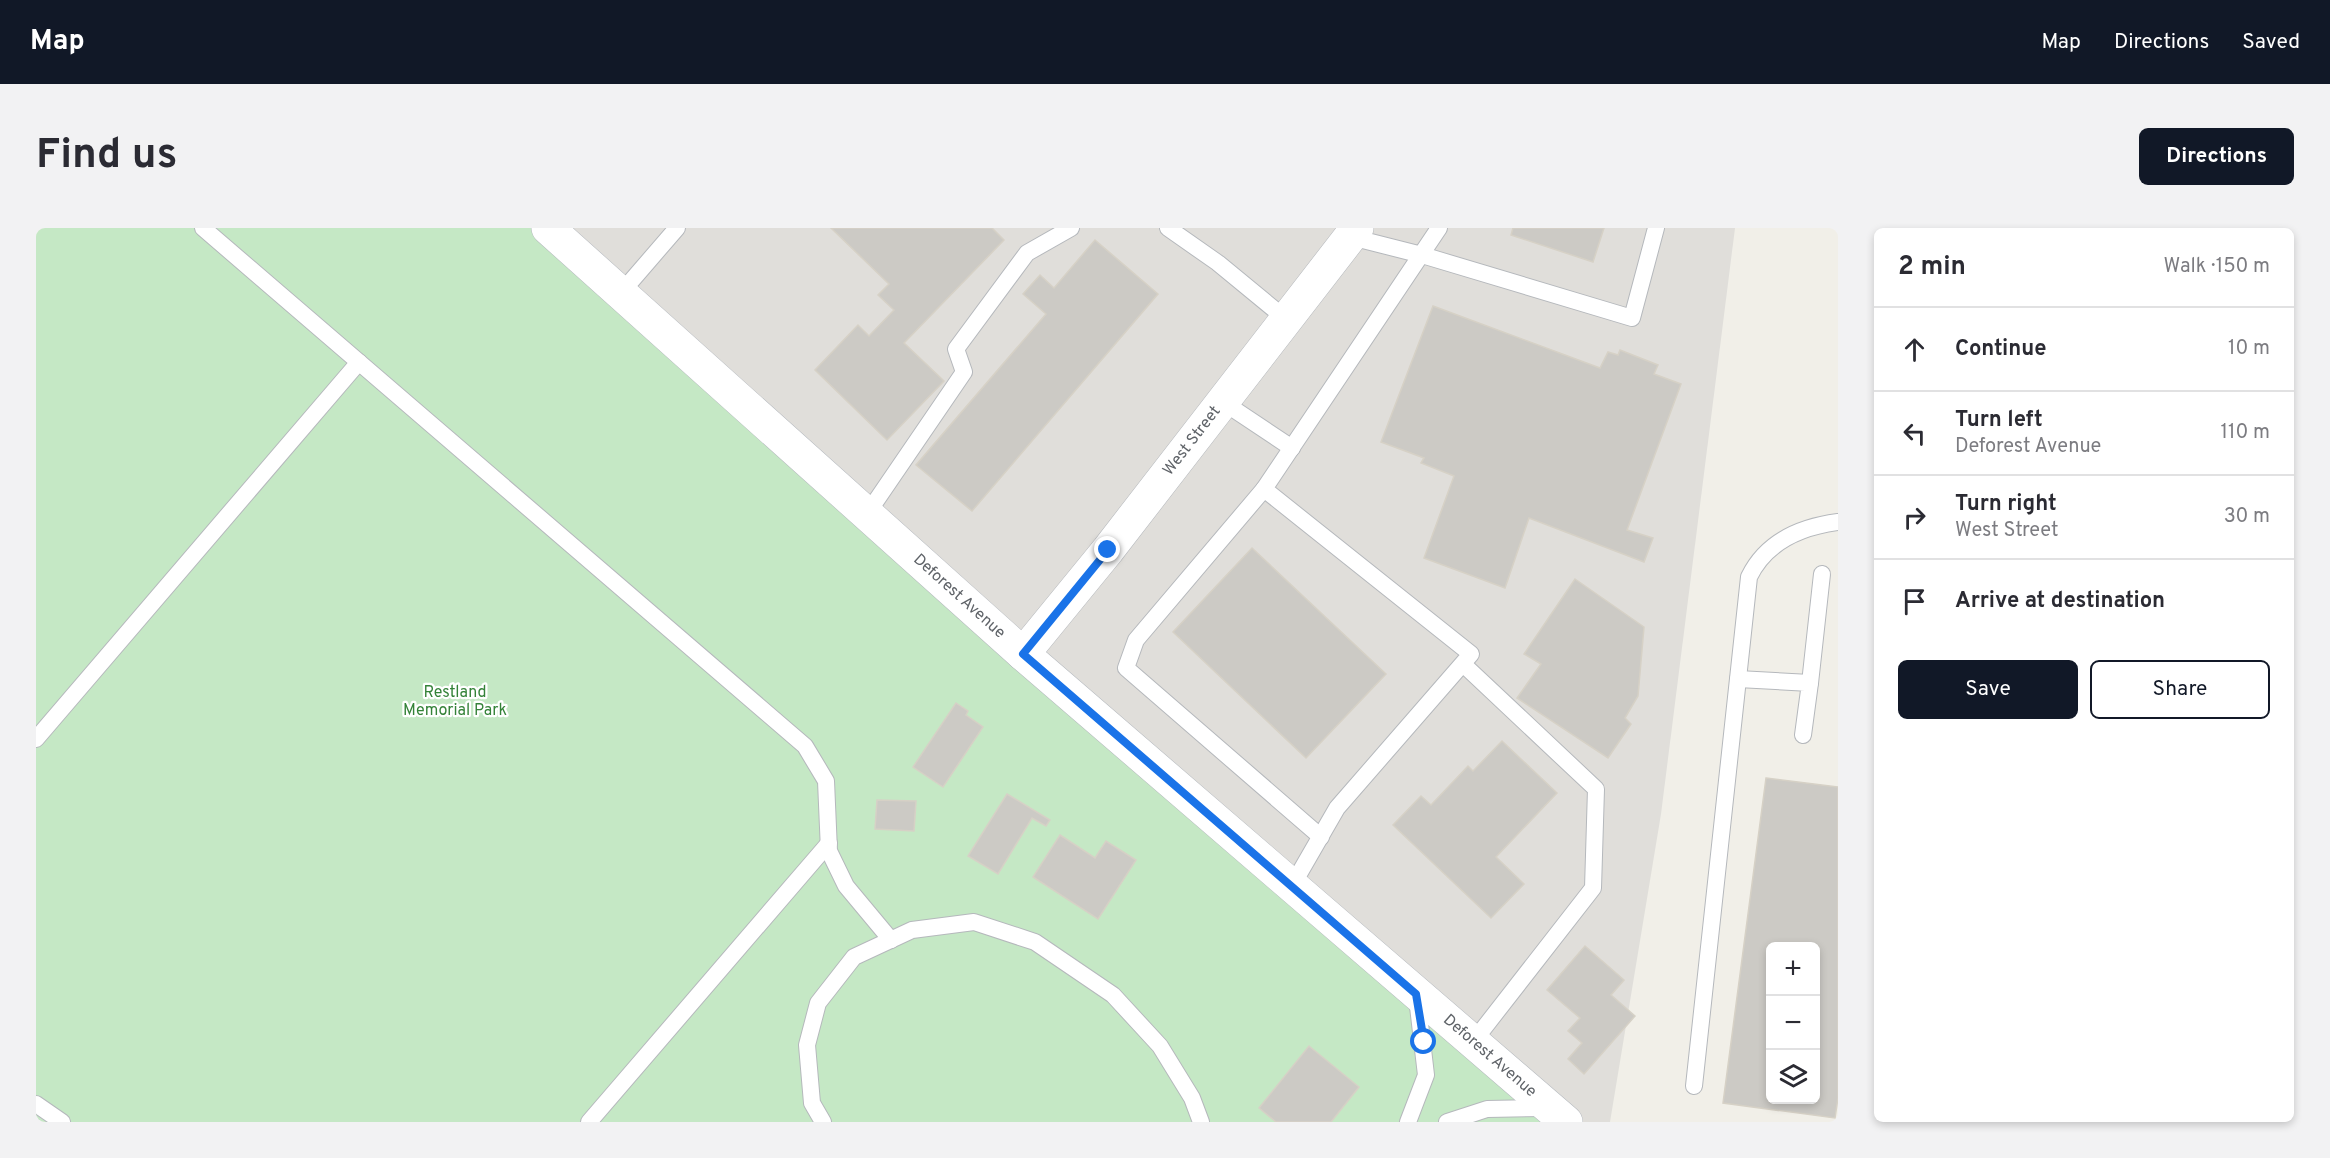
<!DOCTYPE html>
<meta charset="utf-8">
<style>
body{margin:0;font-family:Overpass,sans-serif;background:#f2f2f3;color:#2b2b33}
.controls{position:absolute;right:18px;bottom:18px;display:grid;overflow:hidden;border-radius:9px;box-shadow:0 3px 9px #0003}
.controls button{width:54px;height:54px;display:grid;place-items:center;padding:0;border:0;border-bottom:2px solid #e1e1e2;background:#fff;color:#2b2b33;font:30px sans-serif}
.stop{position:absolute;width:18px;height:18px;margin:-14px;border:4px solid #1a73e8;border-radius:50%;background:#fff}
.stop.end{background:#1a73e8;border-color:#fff;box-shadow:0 2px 6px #0008}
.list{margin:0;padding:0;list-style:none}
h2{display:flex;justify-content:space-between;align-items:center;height:78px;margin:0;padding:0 24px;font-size:26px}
h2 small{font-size:20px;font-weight:400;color:#7c7c81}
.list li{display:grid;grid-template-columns:39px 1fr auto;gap:18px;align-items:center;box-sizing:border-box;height:84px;padding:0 24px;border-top:2px solid #e1e1e2}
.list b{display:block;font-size:22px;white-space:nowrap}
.list p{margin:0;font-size:20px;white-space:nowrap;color:#7c7c81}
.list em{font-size:20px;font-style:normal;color:#7c7c81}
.actions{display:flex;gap:12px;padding:18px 24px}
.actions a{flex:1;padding:14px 0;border:2px solid #111827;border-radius:9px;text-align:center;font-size:21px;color:#111827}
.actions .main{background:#111827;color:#fff}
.icon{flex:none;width:33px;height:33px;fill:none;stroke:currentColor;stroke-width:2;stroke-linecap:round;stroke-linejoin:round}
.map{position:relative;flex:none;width:1802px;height:894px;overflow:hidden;border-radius:9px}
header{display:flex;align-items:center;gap:36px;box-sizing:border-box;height:84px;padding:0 30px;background:#111827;color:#fff}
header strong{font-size:28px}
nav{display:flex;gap:33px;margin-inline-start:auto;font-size:21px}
.intro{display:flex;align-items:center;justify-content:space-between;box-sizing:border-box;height:144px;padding:0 36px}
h1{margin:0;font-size:42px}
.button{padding:15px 27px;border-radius:9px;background:#111827;color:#fff;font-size:21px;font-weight:700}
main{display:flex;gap:36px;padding:0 36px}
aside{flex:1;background:#fff;border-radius:9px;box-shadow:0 3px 9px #0003}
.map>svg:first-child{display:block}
.industrial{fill:#e0deda}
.green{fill:#c5e8c5}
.building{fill:#cccac5;stroke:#d6d1c6;stroke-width:1.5;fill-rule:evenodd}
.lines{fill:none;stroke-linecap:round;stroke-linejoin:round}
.lane-casing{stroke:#b5b8bc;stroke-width:18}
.street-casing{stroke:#b5b8bc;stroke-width:34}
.secondary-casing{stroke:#b6babf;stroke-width:34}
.lane{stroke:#fff;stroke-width:16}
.street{stroke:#fff;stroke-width:33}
.secondary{stroke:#fff;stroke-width:33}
.route{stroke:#1a73e8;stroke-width:8}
.labels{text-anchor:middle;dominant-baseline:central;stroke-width:4.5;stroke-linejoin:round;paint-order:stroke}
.street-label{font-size:16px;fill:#5f6368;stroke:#fff}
.park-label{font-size:16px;fill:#348238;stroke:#fff}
</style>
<header>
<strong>Map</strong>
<nav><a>Map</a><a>Directions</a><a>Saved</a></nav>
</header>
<div class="intro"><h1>Find us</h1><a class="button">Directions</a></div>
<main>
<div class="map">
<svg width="1802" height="894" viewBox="0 0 1802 894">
<rect width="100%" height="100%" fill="#f1efe8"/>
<path class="industrial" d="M514,0H1699L1625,586L1574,894H1530Z"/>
<path class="green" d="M0,0H514L1530,894H0Z"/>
<g class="building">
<path d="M795,0H956L968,12L868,115L908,153L851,212L779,142L822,97L833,108L858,82L842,67L853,56Z"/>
<path d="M1477,0H1568L1557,34L1475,7Z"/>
<path d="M1059,12L1122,66L936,283L880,237L1010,86L987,66L1004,47L1018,60Z"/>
<path d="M1397,78L1564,140L1572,124L1582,127L1584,122L1622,137L1618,146L1645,156L1591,302L1617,310L1608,334L1493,290L1469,360L1388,330L1418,248L1385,235L1388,230L1345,214Z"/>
<path d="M1216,320L1350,446L1270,530L1137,404Z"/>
<path d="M1539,351L1608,399L1602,468L1589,490L1595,496L1572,530L1481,470L1505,436L1488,426Z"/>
<path d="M920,475L932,483L930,487L947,499L907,559L877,539Z"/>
<path d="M1466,513L1521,565L1460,629L1488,656L1455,690L1357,597L1385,568L1395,577L1432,538L1437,543Z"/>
<path d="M1730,550L1802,559V870L1799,890L1687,875ZM1734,718H1780V872H1734Z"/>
<path d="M971,566L1014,592L1010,598L996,590L962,646L932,628Z"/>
<path d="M841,572L880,573L878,603L839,601Z"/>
<path d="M1024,607L1059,630L1070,613L1100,632L1062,691L997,649Z"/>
<path d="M1549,718L1588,752L1575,767L1599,788L1548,846L1532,831L1546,815L1532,803L1544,790L1511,762Z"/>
<path d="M1273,818L1323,859L1295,894H1240L1223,880Z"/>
</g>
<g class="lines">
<defs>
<g id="lane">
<path d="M167,0L769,518L790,553L793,623L810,658L855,712"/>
<path d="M1132,0L1182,35L1250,91"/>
<path d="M1315,9L1386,27L1596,90L1620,0"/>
<path d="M584,66L641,0"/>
<path d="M1187,174L1256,220"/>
<path d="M1228,261L1100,412L1090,440L1285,609"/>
<path d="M831,286L928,144L920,121L991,25L1035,0"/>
<path d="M1427,436L1560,561L1557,660L1437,814"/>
<path d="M1702,451L1774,455L1767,507"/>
<path d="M1774,455L1786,346"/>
<path d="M0,511L323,134"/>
<path d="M1256,658L1301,580L1435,426L1228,261L1403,0"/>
<path d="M1658,858L1713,349C1730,314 1764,299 1802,294"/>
<path d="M0,876L26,894"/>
<path d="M553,894L793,615"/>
<path d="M787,894L776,875L771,817L782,775L818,729L876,702L938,694L999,714L1077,767L1124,818L1156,870L1165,894"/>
<path d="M1372,894L1390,847L1381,770"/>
<path d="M1411,894L1451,881L1510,880"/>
</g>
<g id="street">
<path id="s1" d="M987,426L1072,322L1321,0"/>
</g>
<g id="secondary">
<path id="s2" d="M512,0L987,426L1530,894"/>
</g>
</defs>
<use href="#lane" class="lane-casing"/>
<use href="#street" class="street-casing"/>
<use href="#secondary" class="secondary-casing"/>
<use href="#lane" class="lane"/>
<use href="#street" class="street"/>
<use href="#secondary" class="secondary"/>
</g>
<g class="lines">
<path class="route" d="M1072,322L987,426L1380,766L1388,814"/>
</g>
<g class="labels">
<g class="street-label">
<text stroke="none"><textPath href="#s1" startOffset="272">West Street</textPath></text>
<text stroke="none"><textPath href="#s2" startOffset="552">Deforest Avenue</textPath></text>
<text stroke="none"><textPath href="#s2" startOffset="1254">Deforest Avenue</textPath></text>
</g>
<g class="park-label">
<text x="419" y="465">Restland<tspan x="419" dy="18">Memorial Park</tspan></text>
</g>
</g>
</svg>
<div class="controls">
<button>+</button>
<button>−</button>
<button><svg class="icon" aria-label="layers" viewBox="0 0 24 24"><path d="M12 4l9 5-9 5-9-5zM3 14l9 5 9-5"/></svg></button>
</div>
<div class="stop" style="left:1388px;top:814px"></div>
<div class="stop end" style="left:1072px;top:322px"></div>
</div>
<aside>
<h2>2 min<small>Walk · 150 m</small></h2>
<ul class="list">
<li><svg class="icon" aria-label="ahead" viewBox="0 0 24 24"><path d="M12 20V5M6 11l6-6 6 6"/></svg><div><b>Continue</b></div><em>10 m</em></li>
<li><svg class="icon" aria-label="left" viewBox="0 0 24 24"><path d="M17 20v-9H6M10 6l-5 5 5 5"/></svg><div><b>Turn left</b><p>Deforest Avenue</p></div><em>110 m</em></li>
<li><svg class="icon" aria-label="right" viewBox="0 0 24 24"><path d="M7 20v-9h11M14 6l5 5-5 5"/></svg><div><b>Turn right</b><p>West Street</p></div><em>30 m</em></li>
<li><svg class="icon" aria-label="arrive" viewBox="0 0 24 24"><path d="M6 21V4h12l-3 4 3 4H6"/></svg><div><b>Arrive at destination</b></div></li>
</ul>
<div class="actions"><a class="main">Save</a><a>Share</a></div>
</aside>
</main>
